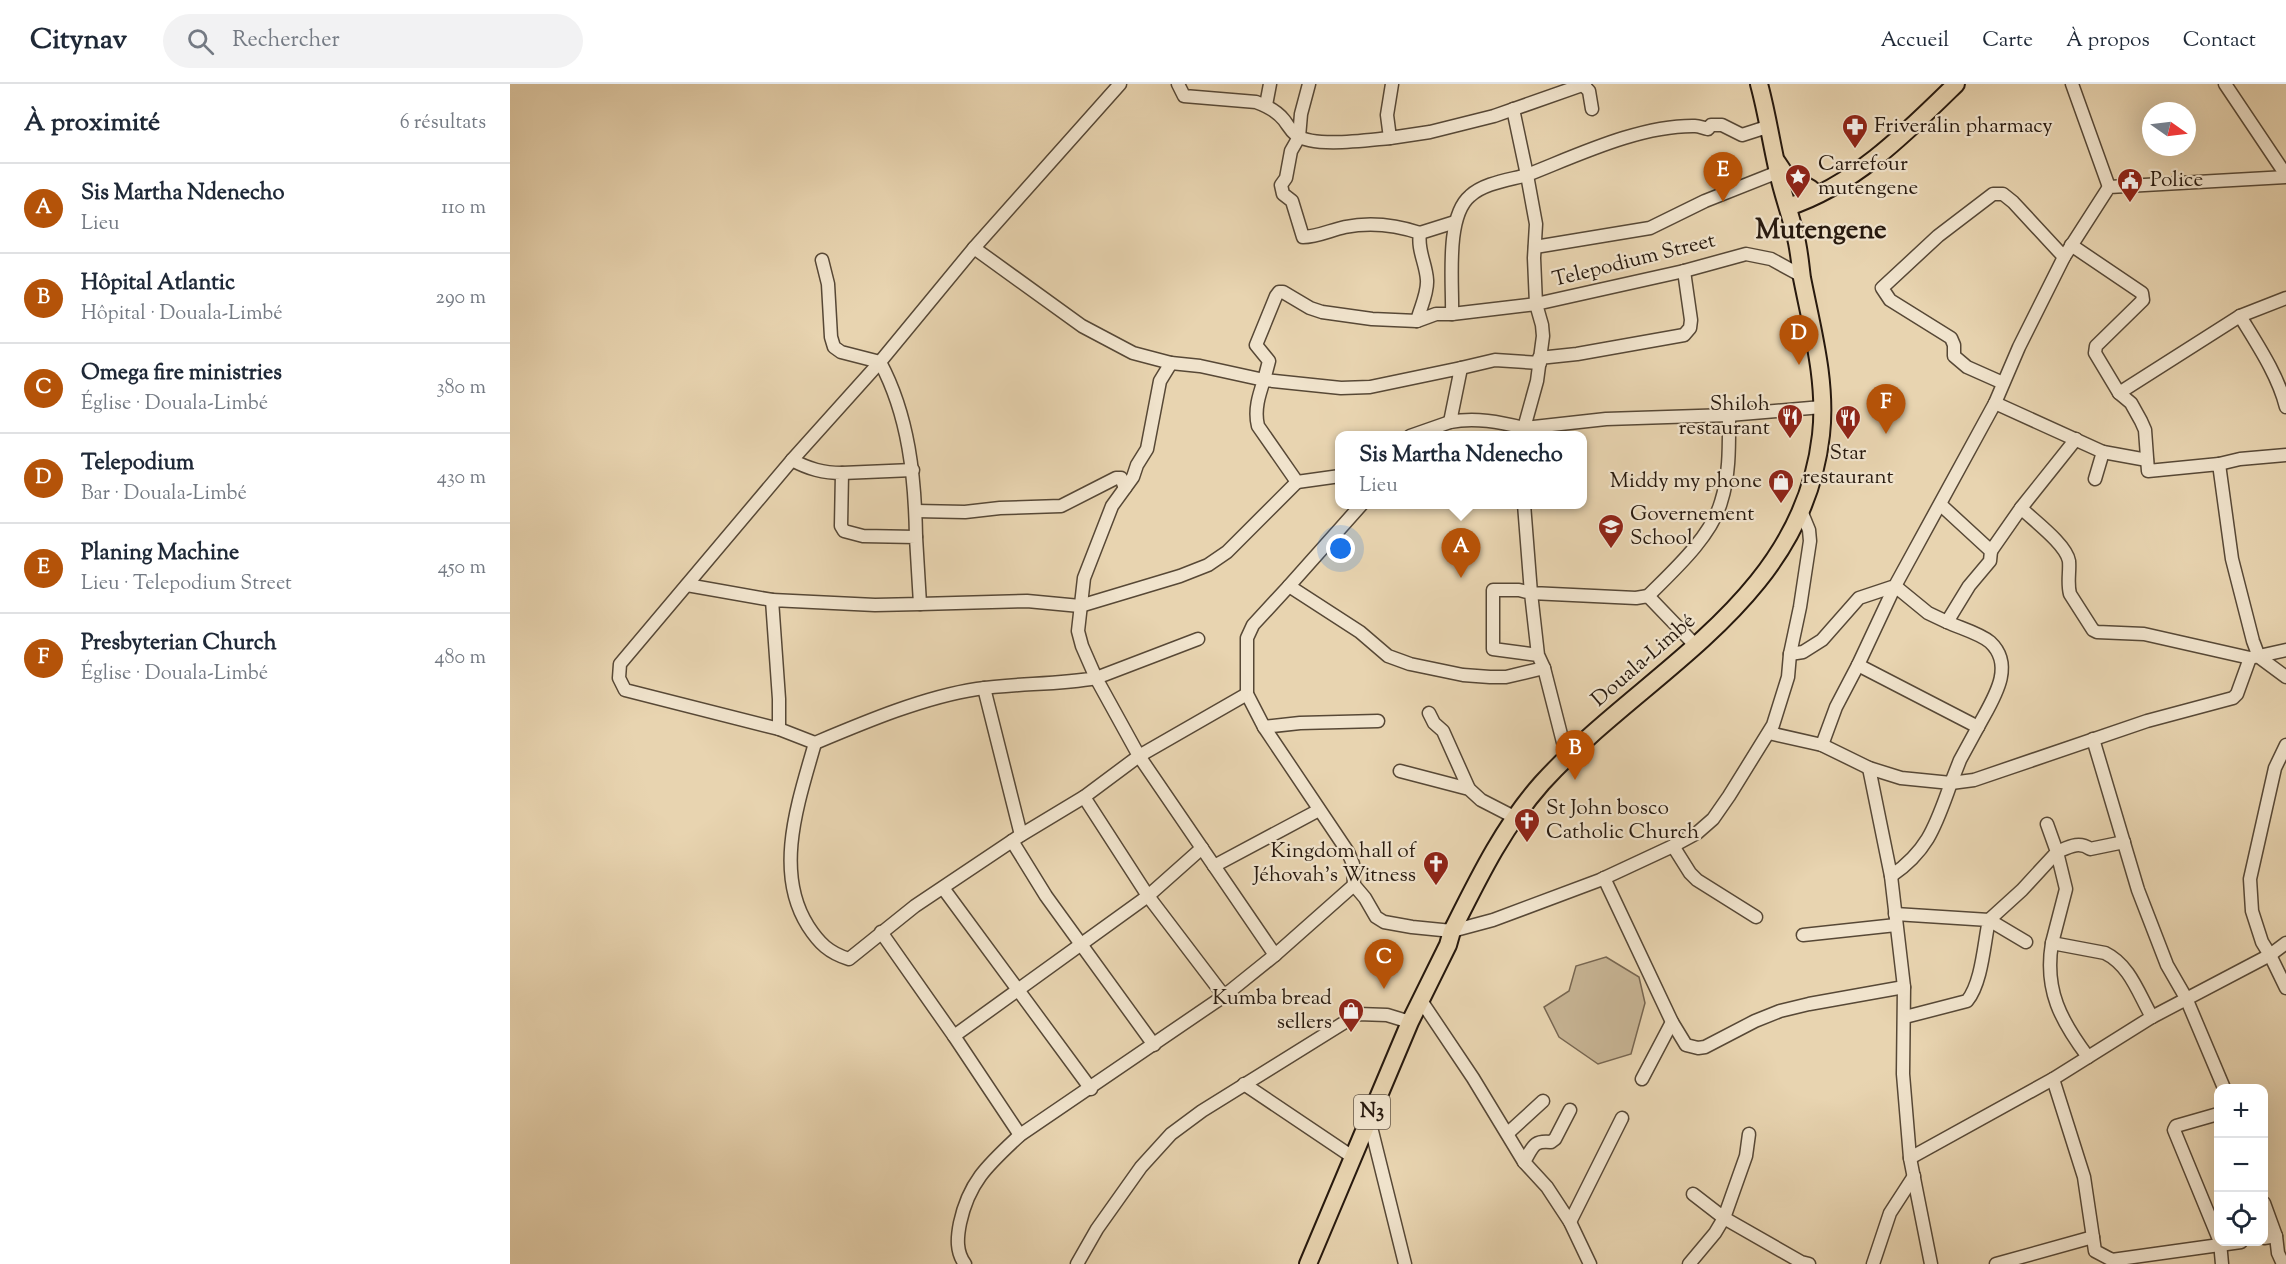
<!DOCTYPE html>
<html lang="fr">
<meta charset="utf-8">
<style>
body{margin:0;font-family:"Sorts Mill Goudy",serif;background:#f2f2f3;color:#1f2937}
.controls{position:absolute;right:18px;bottom:18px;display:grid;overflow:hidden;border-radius:12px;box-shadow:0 6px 24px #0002}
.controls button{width:54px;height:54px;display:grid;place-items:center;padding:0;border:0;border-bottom:2px solid #e0e1e3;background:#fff;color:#1f2937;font:30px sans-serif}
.compass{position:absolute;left:1632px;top:18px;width:54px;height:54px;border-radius:50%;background:#fff;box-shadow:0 6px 24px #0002;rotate:104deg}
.you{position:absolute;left:831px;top:465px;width:21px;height:21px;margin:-15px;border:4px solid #fff;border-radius:50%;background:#1a73e8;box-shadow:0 0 0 9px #1a73e833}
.badge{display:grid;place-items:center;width:39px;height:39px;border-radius:50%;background:#b45309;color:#fff;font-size:20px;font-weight:700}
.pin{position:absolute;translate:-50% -50px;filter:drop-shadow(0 2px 3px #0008)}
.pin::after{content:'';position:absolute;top:32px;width:21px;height:18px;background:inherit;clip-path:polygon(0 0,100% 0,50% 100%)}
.popup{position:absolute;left:825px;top:347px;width:252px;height:78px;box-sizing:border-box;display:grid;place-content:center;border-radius:12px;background:#fff;filter:drop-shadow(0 2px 4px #0005);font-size:20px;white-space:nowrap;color:#747a83}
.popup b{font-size:22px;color:#1f2937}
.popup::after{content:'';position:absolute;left:50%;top:100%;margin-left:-12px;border:12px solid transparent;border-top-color:#fff}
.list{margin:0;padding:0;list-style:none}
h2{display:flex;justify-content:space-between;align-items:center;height:78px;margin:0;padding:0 24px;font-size:26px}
h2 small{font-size:20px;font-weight:400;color:#747a83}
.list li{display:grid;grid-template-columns:39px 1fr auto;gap:18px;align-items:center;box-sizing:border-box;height:90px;padding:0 24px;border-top:2px solid #e0e1e3}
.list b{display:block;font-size:22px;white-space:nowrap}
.list p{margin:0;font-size:20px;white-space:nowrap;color:#747a83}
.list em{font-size:20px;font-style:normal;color:#747a83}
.icon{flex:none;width:33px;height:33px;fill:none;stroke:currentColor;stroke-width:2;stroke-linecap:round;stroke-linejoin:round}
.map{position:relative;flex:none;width:1776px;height:1180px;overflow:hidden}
header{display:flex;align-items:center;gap:36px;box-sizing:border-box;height:84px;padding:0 30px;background:#fff;border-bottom:2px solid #e0e1e3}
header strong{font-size:28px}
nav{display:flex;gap:33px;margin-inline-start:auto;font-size:21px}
.search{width:420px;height:54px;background:#f2f2f3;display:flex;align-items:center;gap:15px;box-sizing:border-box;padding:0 21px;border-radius:33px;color:#747a83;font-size:22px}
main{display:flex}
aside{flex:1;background:#fff}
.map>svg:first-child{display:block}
.green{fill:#c7b494;stroke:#776651;stroke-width:1.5}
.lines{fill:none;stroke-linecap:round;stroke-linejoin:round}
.minor-casing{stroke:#574836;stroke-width:15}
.highway-casing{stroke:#27190e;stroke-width:20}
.minor{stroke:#f0e3cc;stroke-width:12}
.highway{stroke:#e8d4b0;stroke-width:16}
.labels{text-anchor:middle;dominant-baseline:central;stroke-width:4.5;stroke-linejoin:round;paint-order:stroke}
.shield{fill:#f0e3cc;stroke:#635647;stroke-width:1.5}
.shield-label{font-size:20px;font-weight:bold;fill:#27190e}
.poi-label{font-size:21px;fill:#27190e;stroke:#f0e3cc;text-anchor:start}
.street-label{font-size:21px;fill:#27190e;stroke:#f0e3cc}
.district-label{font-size:27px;font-weight:bold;fill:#27190e;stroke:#f0e3cc}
</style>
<header>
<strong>Citynav</strong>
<div class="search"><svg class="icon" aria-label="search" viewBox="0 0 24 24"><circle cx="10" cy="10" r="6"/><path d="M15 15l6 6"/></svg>Rechercher</div>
<nav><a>Accueil</a><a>Carte</a><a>À propos</a><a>Contact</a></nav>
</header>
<main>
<aside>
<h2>À proximité<small>6 résultats</small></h2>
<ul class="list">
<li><span class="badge">A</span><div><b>Sis Martha Ndenecho</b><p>Lieu</p></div><em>110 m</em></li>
<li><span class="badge">B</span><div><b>Hôpital Atlantic</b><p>Hôpital · Douala-Limbé</p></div><em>290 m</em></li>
<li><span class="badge">C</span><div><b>Omega fire ministries</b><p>Église · Douala-Limbé</p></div><em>380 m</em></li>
<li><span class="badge">D</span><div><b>Telepodium</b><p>Bar · Douala-Limbé</p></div><em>430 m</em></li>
<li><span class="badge">E</span><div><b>Planing Machine</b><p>Lieu · Telepodium Street</p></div><em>450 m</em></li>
<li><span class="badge">F</span><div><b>Presbyterian Church</b><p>Église · Douala-Limbé</p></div><em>480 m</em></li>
</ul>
</aside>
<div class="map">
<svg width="1776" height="1180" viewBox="0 0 1776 1180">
<rect width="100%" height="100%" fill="#e8d4b0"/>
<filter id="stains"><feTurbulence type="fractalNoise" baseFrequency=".00333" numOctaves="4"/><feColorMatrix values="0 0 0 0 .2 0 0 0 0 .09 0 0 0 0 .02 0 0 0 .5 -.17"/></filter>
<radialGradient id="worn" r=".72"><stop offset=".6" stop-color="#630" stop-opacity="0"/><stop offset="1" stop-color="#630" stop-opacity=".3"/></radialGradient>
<path class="green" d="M1096,873L1129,893L1135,919L1121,970L1088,980L1049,953L1034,923L1059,907L1066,882Z"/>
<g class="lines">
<defs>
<g id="minor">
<path d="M610,0L464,164L370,278L282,376L110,580L109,594L115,606L269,645L305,659C355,638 414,613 467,605C506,599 547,601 586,594L572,562L568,547L574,494L602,422L623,393L627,381L637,365L650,297L661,279L690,282L754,296C749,311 744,326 748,342L787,398L830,392"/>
<path d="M668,0L674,12L746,18C757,22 767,27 774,36C778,41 780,46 786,51C804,64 857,56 880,54"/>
<path d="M799,0L791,30L789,53L781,67L776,94L771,101L773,110L782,117L793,153C807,153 821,146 835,143C860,138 886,141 910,149C907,166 916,179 917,196C918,210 910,224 907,237"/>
<path d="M882,0L877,31L880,54L920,48L984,32L1075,0"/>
<path d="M1072,0L1079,7L1082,25"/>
<path d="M1562,0L1599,103"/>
<path d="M1715,0L1776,91"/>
<path d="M756,21L760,0"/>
<path d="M910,149L945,138"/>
<path d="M1561,161L1632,209L1633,216L1586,262L1585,269L1609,309L1621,319L1631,337L1635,346L1638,387L1709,380L1722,475L1743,557L1749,573L1776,593"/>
<path d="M1025,163L1140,144L1195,117L1268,88"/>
<path d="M464,164L572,242L623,269L661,279"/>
<path d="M312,176L318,200L321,253L324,263L331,268L370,278C399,332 405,394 406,453"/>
<path d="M1292,192L1261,175L1236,170L1174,187L1026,220L1032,241L1033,252L1027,297L1014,344L1096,335L1219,331L1312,323"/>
<path d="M942,230C943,199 935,133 960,112C974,99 999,96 1017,91L1003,25"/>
<path d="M1730,232C1747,260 1768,291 1776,323"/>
<path d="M1029,274L1067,270L1174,251L1180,244L1181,236L1174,187"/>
<path d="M951,284L985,276L1030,279"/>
<path d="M1493,299L1457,283L1444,272V261L1441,254L1380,216L1372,204L1428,152L1483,110H1493L1503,118L1554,173"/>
<path d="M1609,309L1730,232L1776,214"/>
<path d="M1485,319L1593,368L1585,395"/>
<path d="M900,352L940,338"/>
<path d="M1014,352V344C990,338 965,333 940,338L951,284L860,303L831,304L754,296L759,277L746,261L766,212L769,208H773L800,224L812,228L862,235L907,237L926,230H942L1026,220L1024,174L1026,140L1017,91C1068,71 1130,41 1185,42C1189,42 1193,44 1198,45L1201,41H1212L1232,51L1260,42"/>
<path d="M1566,355L1511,424C1523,436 1556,460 1559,477C1560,488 1557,499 1560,510L1583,546L1587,548L1634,550L1740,574L1776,566"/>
<path d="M1593,368L1637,376"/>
<path d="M1709,380L1730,375L1776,371"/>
<path d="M332,389L403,386"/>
<path d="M852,420L779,502L850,548L878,572L900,580L953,591L980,593H996L1034,584"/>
<path d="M1014,420L1021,509L1126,514L1138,512L1186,562"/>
<path d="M1431,421L1481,467L1480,477L1459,502L1437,538L1418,529L1385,502L1348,581L1468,643L1450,676L1441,699"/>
<path d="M406,427L455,428L490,424L551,422L606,394H611L615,404"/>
<path d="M1481,467L1511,424"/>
<path d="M177,501L262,516"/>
<path d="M779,502L743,541L737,554V610L754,643L790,639L868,637"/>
<path d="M1138,512C1163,487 1201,453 1211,418C1220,390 1219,360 1219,331"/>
<path d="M410,520L517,517L570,522L670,492L698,481L717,468L787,398"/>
<path d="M1437,538C1450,544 1469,549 1480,558C1507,583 1481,618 1468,643"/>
<path d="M1280,570L1293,568L1312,556L1349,514L1385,502L1485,319L1509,263L1554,173L1599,103L1776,93"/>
<path d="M1028,571L983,565V506H1009L1021,509L1028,571L1034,584L1057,674"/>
<path d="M474,604L511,751"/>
<path d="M737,610L629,672L765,871L844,801"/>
<path d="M919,629L924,639L933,647L959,705"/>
<path d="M754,643L838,768L843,780L844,801L855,814L866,833L874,838L902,843L942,847L983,836L1090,796L1163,762L1187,749L1203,735L1219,712L1263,641L1278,593L1280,570L1290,523L1300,457L1299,446L1292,429"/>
<path d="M269,645V615L262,516L365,521L410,520L406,453L353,452L334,447L331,442L332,389C313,389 299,385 282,376"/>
<path d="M1259,649L1312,661L1359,684L1391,694L1441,699C1426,740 1419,766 1381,792"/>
<path d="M1583,655L1628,806L1657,881L1676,914L1714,1004"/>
<path d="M305,659C289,716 263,787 298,842C309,859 319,869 339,875L405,822L511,751L574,713L629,672L586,594L688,555"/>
<path d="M1312,661L1326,623L1348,581"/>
<path d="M1776,661L1765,684L1740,795L1742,827L1752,858L1760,871L1776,904"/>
<path d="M890,687L959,705L971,716L1004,733"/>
<path d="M1441,699L1464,696L1637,637L1723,614L1727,610L1740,574"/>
<path d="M574,713L638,812L714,912"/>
<path d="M502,757L536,812L644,961"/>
<path d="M1163,762L1180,789L1187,796L1246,833"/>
<path d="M704,782L809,726"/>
<path d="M1094,794L1162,938L1176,961L1188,964L1195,963L1245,937L1270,927L1299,920L1394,903L1381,792L1359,684"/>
<path d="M433,804L581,1005"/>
<path d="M1385,830L1479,836C1474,859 1472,899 1457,917L1395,933"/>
<path d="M371,848L444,952L510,1051"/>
<path d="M1293,851L1386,841"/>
<path d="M1516,858L1479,836L1512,806L1547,768L1537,740"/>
<path d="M1542,859L1556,805L1547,768C1559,763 1569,757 1580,765L1614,758"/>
<path d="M1394,903L1393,990L1400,1074L1421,1180"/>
<path d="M912,918L963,994L1014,1078L1037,1103L1060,1138L1080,1180"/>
<path d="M444,952L638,812L692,764"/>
<path d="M1578,973C1551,937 1534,906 1542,859L1595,869C1620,881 1629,911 1642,933"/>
<path d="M1132,995L1162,938"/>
<path d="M734,1000L844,1074"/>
<path d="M1708,1030L1666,1042L1664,1046L1708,1153"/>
<path d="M859,1035L895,1180"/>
<path d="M998,1049L1033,1017"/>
<path d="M1400,1074L1543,995"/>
<path d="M1014,1078C1023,1063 1023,1056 1041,1058L1045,1055L1060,1026"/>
<path d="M1183,1110L1214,1134L1236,1072L1239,1050"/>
<path d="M1754,1119L1766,1152L1754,1154"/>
<path d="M1060,1138L1112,1034"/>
<path d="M1766,1152L1768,1169L1773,1180"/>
<path d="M1710,1158L1712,1180"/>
<path d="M1731,1158L1602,1176L1585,1167L1574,1093L1543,995L1642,933L1760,871L1776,859"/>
<path d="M455,1180C446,1168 447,1154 450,1139C459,1097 479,1080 510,1051L714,912L765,871"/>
<path d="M567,1180L587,1145L631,1083L661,1050L692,1027L848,930L877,931L900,938"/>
<path d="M1179,1180L1205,1149L1214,1134L1291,1178L1299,1180"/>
<path d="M1363,1180L1380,1129L1404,1092"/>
<path d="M1486,1180L1583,1153"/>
</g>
<g id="highway">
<path d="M1267,78L1275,90L1301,105"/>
<path d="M1278,123C1345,101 1397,48 1446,0"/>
<path d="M798,1180L900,938L938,861L942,847C968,795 993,743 1032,699C1134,587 1292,519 1311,351C1317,298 1302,245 1292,194C1290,179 1289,164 1285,150C1280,129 1272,108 1268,88C1261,58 1257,29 1249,0"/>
</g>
</defs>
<use href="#minor" class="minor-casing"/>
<use href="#highway" class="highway-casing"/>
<use href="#minor" class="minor"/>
<use href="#highway" class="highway"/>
</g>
<defs>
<symbol id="pharmacy-pin" viewBox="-11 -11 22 30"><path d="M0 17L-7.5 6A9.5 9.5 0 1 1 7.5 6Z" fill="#8f2418" stroke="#f0e3cc"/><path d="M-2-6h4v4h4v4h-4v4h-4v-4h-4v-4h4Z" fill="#fff"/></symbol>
<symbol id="sight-pin" viewBox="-11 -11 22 30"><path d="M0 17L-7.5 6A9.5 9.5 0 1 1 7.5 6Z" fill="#8f2418" stroke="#f0e3cc"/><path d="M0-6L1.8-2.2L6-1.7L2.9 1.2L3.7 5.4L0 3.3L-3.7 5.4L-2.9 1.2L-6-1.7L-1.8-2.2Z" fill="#fff"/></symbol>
<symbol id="civic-pin" viewBox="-11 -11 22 30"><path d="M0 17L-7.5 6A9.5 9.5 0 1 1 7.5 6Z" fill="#8f2418" stroke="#f0e3cc"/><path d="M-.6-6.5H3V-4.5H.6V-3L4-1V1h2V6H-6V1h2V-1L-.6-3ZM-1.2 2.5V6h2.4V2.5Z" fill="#fff"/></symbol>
<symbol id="restaurant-pin" viewBox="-11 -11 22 30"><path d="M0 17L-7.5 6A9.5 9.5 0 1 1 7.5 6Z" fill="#8f2418" stroke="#f0e3cc"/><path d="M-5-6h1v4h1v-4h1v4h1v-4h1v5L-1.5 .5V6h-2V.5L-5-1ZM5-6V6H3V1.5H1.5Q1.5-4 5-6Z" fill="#fff"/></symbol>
<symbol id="shop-pin" viewBox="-11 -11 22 30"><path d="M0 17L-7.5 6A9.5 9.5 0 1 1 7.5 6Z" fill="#8f2418" stroke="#f0e3cc"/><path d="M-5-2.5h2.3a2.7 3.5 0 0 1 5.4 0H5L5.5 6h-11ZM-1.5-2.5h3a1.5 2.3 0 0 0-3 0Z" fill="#fff"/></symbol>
<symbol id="school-pin" viewBox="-11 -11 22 30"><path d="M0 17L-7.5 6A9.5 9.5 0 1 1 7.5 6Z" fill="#8f2418" stroke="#f0e3cc"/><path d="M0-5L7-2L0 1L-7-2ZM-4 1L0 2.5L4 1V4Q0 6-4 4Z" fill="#fff"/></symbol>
<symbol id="church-pin" viewBox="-11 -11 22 30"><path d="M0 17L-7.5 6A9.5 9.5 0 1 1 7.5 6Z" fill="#8f2418" stroke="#f0e3cc"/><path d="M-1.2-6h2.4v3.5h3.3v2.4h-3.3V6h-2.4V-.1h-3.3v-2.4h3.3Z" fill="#fff"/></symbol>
</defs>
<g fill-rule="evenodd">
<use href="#pharmacy-pin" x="1330" y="28" width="30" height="40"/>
<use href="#sight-pin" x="1273" y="78" width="30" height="40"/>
<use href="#civic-pin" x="1605" y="82" width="30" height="40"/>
<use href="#restaurant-pin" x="1265" y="318" width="30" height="40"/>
<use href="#restaurant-pin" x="1323" y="319" width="30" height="40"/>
<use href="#shop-pin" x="1256" y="383" width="30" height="40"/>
<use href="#school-pin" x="1086" y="428" width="30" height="40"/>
<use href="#church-pin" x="1002" y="722" width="30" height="40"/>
<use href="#church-pin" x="911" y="765" width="30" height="40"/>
<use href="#shop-pin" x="826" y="912" width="30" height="40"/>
</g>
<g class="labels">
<rect class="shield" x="844" y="1011" width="36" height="34" rx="4.5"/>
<g class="shield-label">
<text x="862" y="1028">N3</text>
</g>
<g class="poi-label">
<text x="1364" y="43">Friveralin pharmacy</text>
<text x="1308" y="81">Carrefour<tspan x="1308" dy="24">mutengene</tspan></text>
<text x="1640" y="97">Police</text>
<text x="1260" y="321" text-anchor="end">Shiloh<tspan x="1260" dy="24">restaurant</tspan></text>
<text x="1338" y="370" text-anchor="middle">Star<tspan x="1338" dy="24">restaurant</tspan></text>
<text x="1252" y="398" text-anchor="end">Middy my phone</text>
<text x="1120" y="431">Governement<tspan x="1120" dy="24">School</tspan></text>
<text x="1036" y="725">St John bosco<tspan x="1036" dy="24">Catholic Church</tspan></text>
<text x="906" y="768" text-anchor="end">Kingdom hall of<tspan x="906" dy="24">Jéhovah's Witness</tspan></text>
<text x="822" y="915" text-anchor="end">Kumba bread<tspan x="822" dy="24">sellers</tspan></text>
</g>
<g class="street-label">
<text transform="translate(1124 177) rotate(-14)">Telepodium Street</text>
<text transform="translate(1134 577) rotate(-41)">Douala-Limbé</text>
</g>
<g class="district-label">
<text x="1311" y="147">Mutengene</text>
</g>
</g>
<rect width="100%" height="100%" filter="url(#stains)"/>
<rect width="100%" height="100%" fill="url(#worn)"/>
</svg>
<div class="controls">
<button>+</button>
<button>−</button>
<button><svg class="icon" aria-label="locate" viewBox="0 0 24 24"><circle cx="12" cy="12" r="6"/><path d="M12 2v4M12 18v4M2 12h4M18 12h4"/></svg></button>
</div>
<svg class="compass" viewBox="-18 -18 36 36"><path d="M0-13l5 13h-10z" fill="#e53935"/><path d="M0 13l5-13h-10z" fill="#747a83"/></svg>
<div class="you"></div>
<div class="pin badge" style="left:951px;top:494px">A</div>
<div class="popup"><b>Sis Martha Ndenecho</b>Lieu</div>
<div class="pin badge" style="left:1065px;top:696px">B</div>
<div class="pin badge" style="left:874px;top:905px">C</div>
<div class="pin badge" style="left:1289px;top:281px">D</div>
<div class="pin badge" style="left:1213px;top:118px">E</div>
<div class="pin badge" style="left:1376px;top:350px">F</div>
</div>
</main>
